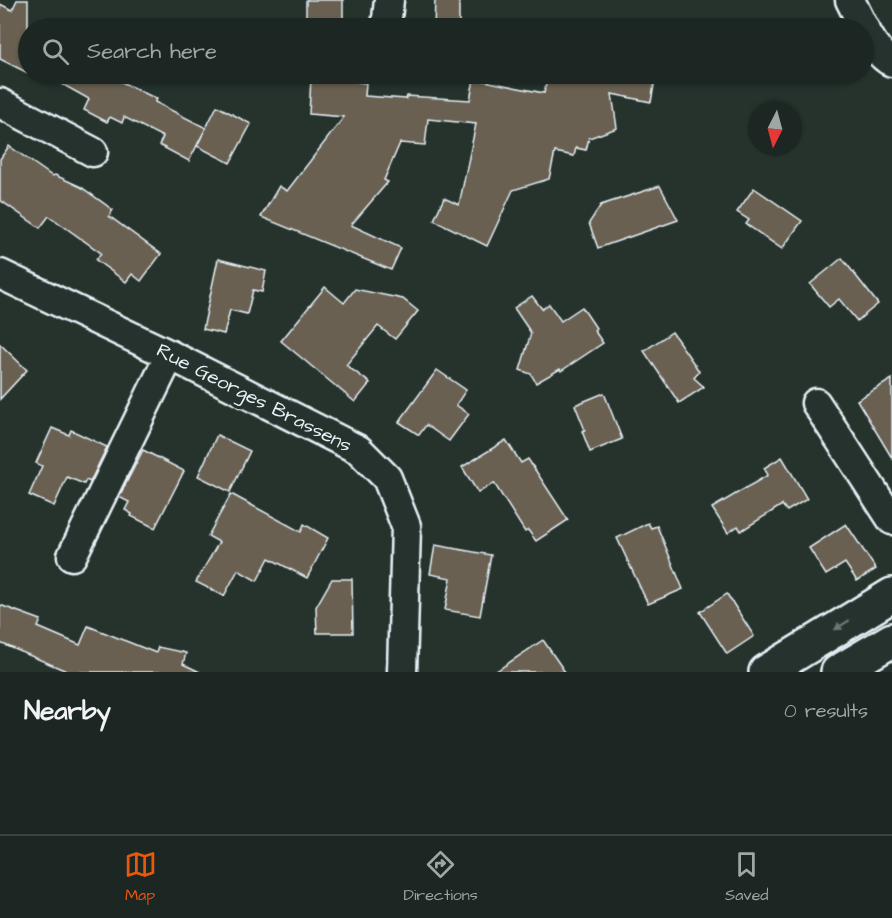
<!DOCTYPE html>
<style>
body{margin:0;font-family:"Architects Daughter",sans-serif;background:#252e2a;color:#f1f3f6}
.compass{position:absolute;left:748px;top:102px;width:54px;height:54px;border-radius:50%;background:#1c2622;box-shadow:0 2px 4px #0004;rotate:186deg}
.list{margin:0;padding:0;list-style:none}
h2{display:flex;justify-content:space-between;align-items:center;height:78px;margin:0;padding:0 24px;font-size:26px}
h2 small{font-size:20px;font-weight:400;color:#a0a5a5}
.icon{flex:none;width:33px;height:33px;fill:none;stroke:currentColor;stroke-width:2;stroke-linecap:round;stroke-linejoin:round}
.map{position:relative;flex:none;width:892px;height:672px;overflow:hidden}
.search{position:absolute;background:#1c2622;box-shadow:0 2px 4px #0004;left:18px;right:18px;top:18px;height:66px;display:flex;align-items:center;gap:15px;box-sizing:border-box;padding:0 21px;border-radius:33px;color:#a0a5a5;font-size:22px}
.sheet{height:162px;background:#1c2622}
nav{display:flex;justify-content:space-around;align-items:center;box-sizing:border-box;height:84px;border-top:2px solid #3a4340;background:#1c2622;font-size:16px;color:#a0a5a5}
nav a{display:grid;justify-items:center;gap:3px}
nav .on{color:#ea580c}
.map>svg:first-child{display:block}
.building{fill:#696151;stroke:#e8f1f8;stroke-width:1.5}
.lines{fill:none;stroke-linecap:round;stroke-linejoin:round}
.minor-casing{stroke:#e8f1f8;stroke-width:33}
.highway-casing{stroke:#e8f1f8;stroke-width:38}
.minor{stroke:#26332d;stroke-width:28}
.highway{stroke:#26332d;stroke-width:33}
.oneway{fill:#6a7674}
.labels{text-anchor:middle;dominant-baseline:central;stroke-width:6;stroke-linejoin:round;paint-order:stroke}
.street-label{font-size:20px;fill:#e8f1f8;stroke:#26332d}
</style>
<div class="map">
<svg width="892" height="672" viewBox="0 0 892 672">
<rect width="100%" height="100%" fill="#26332d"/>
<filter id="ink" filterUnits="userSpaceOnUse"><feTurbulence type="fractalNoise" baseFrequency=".0167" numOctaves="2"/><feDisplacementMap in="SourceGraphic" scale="12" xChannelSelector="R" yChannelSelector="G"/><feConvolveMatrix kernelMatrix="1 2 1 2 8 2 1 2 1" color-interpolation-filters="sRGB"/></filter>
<g filter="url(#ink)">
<g class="building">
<path d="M17,0H28V73L0,59V4L12,10Z"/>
<rect x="306" y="0" width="37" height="28"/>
<path d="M435,0H459V28H434Z"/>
<path d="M44,74H105L157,99L155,102L206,128L189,161L159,145L163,137L124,117L122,123L110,117L107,122L84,110L89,99Z"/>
<path d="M330,74H359L358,82L366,83L365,96L406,99L407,96L470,100L474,79L544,93L547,80L560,82V74H656L651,102L612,94L617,128L589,138L586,150L576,148L574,156L555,152L549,179L513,190L487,246L434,220L444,198L459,205L476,124L428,119L425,145L400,143L384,180L388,182L351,225L401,248L391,270L261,217L279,186L287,191L344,117L309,114L311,78L329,80Z"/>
<path d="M217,106L251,124L230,163L197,146Z"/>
<path d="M9,146L52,176L55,175L81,187L113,210L109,216L161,254L141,281L132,274L126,282L96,260L101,253L49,216L40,228L0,200V159Z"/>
<path d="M660,186L678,220L598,248L589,223L601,205Z"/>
<path d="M754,188L802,221L782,249L746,224L749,220L737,212Z"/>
<path d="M842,258L878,304L857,321L839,299L829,307L810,284Z"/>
<path d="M218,259L266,271L262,292L253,290L247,314L230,310L224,334L203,329Z"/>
<path d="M325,287L344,303L355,289L403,299L418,311L395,339L378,326L346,365L370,383L355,402L281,341Z"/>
<path d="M532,296L542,309L549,304L561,321L582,307L596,328L594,330L603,343L561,371L560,369L536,383L531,374L520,370L531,333L514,308Z"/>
<path d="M672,332L699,371L694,378L704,387L679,403L644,351Z"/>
<path d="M0,344L27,370L0,399Z"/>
<path d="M437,370L466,390L456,405L469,414L449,441L426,425L419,435L399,422Z"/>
<path d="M892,379V458L857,400Z"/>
<path d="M604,393L622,439L590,452L582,431L585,430L575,405Z"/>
<path d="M52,428L69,435L71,430L107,447L90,482L86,480L84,484L67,477L54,506L29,495L42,466L36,463Z"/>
<path d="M217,435L250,451L230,492L198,476Z"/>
<path d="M506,440L521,463L528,459L568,520L536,541L528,530L525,532L494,483L478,493L462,467Z"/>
<path d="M143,450L184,471L155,528L131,516L132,514L125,510L129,502L119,497Z"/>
<path d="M782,457L807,499L787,511L782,505L741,531L738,526L728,533L712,508L768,475L764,468Z"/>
<path d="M231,494L301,532L304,524L328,538L307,578L269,558L257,581L238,570L224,596L196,582L219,542L208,536Z"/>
<path d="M648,523L651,528L657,526L683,589L648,604L617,538Z"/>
<path d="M846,524L876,569L857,581L845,563L826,575L809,548Z"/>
<path d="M435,545L491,555L480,616L445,610L451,578L430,574Z"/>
<path d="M332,579H352L353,633H317L316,607Z"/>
<path d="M727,594L754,636L727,654L700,612Z"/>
<path d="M0,605L41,620L38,627L80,645L88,626L156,653L158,647L186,653L183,664L200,672H69L0,643Z"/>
<path d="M543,640L565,672H495Z"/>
</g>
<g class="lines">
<defs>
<g id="minor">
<path d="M850,0C859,17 874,55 892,62"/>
<path d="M386,28L389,0"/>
<path d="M0,103L93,152"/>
<path d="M0,274L170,355L359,450L387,478L406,526L402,672"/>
<path d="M816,403L892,520"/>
<path d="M72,556L170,355"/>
</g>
<g id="highway">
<path d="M766,672L892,595"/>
<path d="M838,672L892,640"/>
</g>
</defs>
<use href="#minor" class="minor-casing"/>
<use href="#highway" class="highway-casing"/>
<use href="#minor" class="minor"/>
<use href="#highway" class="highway"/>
</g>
<defs><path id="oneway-solid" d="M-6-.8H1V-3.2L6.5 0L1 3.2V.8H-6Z" transform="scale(1.5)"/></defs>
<use class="oneway" href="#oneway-solid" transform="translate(842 625) rotate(148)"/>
</g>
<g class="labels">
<g class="street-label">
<text transform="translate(254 398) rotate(27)">Rue Georges Brassens</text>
</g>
</g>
</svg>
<svg class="compass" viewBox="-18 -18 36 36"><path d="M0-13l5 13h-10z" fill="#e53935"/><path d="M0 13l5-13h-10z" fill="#a0a5a5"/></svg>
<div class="search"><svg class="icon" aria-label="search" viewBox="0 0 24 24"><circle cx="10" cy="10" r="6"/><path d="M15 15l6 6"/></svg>Search here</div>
</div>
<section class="sheet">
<h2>Nearby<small>0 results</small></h2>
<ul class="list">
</ul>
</section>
<nav>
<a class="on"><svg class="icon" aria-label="map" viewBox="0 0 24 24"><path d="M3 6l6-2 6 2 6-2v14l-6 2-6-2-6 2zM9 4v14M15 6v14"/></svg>Map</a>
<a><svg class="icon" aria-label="directions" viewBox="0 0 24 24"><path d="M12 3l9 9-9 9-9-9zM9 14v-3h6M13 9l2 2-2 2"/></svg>Directions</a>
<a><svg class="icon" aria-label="saved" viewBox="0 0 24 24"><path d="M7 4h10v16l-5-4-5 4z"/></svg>Saved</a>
</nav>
